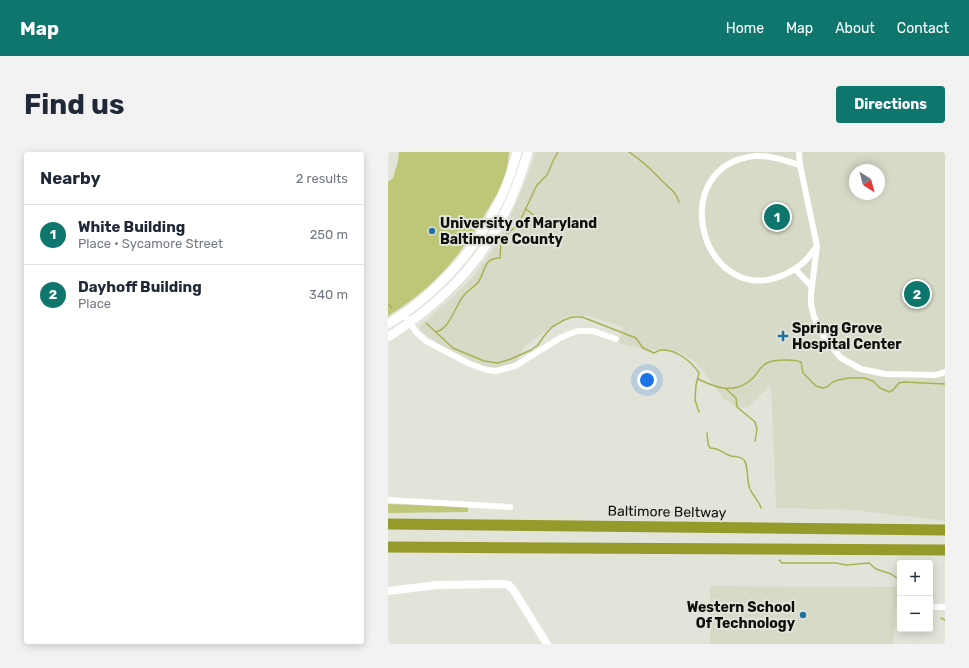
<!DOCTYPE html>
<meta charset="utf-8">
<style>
body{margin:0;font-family:Rubik,sans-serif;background:#f2f2f3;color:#1f2937}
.controls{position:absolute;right:12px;bottom:12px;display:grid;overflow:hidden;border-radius:4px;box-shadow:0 2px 10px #0003}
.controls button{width:36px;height:36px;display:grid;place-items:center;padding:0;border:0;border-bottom:1px solid #e0e1e3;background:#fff;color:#1f2937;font:20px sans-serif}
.compass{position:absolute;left:461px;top:12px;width:36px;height:36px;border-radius:50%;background:#fff;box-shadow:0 2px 10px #0003;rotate:144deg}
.you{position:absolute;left:259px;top:228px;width:14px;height:14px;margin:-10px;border:3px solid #fff;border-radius:50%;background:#1a73e8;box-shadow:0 0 0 6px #1a73e833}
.badge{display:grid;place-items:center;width:26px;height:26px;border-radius:50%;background:#0f766e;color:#fff;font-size:13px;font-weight:700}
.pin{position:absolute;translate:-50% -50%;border:2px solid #fff;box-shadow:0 1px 4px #0006}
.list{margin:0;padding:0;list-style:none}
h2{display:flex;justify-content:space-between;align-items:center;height:52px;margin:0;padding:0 16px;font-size:17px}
h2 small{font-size:13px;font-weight:400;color:#747a83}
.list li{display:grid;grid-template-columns:26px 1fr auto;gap:12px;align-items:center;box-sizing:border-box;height:60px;padding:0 16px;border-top:1px solid #e0e1e3}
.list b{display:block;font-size:15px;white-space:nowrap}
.list p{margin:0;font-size:13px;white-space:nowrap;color:#747a83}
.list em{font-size:13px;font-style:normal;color:#747a83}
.map{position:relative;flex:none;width:557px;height:492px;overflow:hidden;border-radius:4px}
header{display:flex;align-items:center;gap:24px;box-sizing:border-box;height:56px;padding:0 20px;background:#0f766e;color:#fff}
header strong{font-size:19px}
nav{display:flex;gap:22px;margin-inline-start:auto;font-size:14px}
.intro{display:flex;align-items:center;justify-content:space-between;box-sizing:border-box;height:96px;padding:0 24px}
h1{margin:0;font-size:28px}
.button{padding:10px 18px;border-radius:4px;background:#0f766e;color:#fff;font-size:14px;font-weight:700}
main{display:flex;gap:24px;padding:0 24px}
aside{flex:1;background:#fff;border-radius:4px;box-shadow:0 2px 10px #0003}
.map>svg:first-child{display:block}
.built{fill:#d8dac8;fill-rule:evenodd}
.green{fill:#bfc677}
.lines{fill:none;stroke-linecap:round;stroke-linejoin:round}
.stream{stroke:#aab151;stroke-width:1.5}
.minor{stroke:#fff;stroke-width:6}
.tertiary{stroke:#fff;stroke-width:8}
.secondary{stroke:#fff;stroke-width:9}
.motorway{stroke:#959b2a;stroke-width:11}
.poi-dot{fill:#1f72a2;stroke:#e2e4da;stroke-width:1.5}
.labels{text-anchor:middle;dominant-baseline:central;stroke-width:4;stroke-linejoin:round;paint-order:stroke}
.poi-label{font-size:14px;font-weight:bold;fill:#0f0f0c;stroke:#e2e4da;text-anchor:start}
.street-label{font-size:14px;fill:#0f0f0c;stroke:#e2e4da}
</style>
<header>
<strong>Map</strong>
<nav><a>Home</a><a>Map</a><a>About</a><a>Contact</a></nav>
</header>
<div class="intro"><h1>Find us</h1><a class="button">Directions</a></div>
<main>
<aside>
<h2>Nearby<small>2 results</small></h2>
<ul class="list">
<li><span class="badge">1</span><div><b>White Building</b><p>Place · Sycamore Street</p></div><em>250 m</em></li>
<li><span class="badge">2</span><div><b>Dayhoff Building</b><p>Place</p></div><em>340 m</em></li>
</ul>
</aside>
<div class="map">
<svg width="557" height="492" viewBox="0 0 557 492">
<rect width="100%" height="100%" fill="#e2e4da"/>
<g class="built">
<path d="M148,0H557V369L466,358L388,356L383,233L360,255L349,256L335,246L315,219L303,207L291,200L255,197L230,191L235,175L200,164L185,163L178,165L172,168L136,195L128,212L117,215L104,216L94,214L84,210L51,192L34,180L31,176L33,173L64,146L85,125L103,100L119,73L140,23ZM467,18H491V42H467Z"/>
<path d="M322,434L510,435L505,492H322Z"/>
</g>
<g class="green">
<path d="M11,0H121C120,10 119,20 115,30C110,42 102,53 96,64C70,107 43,138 0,164V30L5,26L10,9Z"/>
<path d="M0,352L80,355V360L0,361Z"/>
</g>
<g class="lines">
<g class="stream">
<path d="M241,0C253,8 263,17 274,29C282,37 287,38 291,50"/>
<path d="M138,57C145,63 161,75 170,73"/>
<path d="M0,152L4,156"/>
<path d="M38,171L65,196L96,209L110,211L123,207L143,198L150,193L156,184L164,175L176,168L184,165H194L207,170L248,186L255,196L266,201C268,200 271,198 274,198C288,197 304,210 311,221L308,233L307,248L311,260"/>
<path d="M48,180C62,176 66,157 74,146C78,139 87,135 91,129C98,117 96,106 112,106L113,88L120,81L130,73L149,33L159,23L165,9L170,0"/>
<path d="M310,227C328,236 348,243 365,226C370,221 372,214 379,211C384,208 393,208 398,208C403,208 408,208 413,210L415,221L428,234L435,236L439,235L445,230L450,228L461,226H476L485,229L492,236L501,240L505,238L511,231L516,230L557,232"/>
<path d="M338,237L348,246L349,255L367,270L369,277L367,289"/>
<path d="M319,281L320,292L322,296C332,296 334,301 343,304C347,305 351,304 355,307C361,311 358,329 362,337C365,344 371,349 373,356"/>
<path d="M391,408L394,411H448L458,413L481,411L488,417L503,422L512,428"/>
<path d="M553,466L557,468"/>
</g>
<g class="minor">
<path d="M411,0L412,13L429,94L423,142V152L426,165L437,187L453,206L473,217L497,222L548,223L557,220"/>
<path d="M412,13C398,9 382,3 367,4C280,13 310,144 384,127C395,124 407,118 416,110C421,105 425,99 429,94"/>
<path d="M407,117L424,135"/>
<path d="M16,163L29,181L38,189L82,212L99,218L108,219L127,214L172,186L181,182L190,179H205L228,187"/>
<path d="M0,348L122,355"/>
<path d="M542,455H557"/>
</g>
<path class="tertiary" d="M0,439L49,433L116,432L121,433L126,439L159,492"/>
<g class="secondary">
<path d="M0,172C63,133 110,73 129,0"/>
<path d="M0,185C74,138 116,84 140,0"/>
</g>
<g class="motorway">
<path d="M0,372L557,378"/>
<path d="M0,395L557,398"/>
</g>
</g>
<g class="poi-dot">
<circle cx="44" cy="79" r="4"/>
<path d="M393 178h4v4h4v4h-4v4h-4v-4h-4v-4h4z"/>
<circle cx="415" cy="463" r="4"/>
</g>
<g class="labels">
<g class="poi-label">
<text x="52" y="71">University of Maryland<tspan x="52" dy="16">Baltimore County</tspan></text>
<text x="404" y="176">Spring Grove<tspan x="404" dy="16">Hospital Center</tspan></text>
<text x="407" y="455" text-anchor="end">Western School<tspan x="407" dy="16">Of Technology</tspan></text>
</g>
<g class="street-label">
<text transform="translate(279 360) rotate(1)">Baltimore Beltway</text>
</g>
</g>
</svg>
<div class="controls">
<button>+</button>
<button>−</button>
</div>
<svg class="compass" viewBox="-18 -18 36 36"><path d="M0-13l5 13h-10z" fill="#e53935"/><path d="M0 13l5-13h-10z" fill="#747a83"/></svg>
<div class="you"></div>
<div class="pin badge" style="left:389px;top:65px">1</div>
<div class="pin badge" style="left:529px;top:142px">2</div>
</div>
</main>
